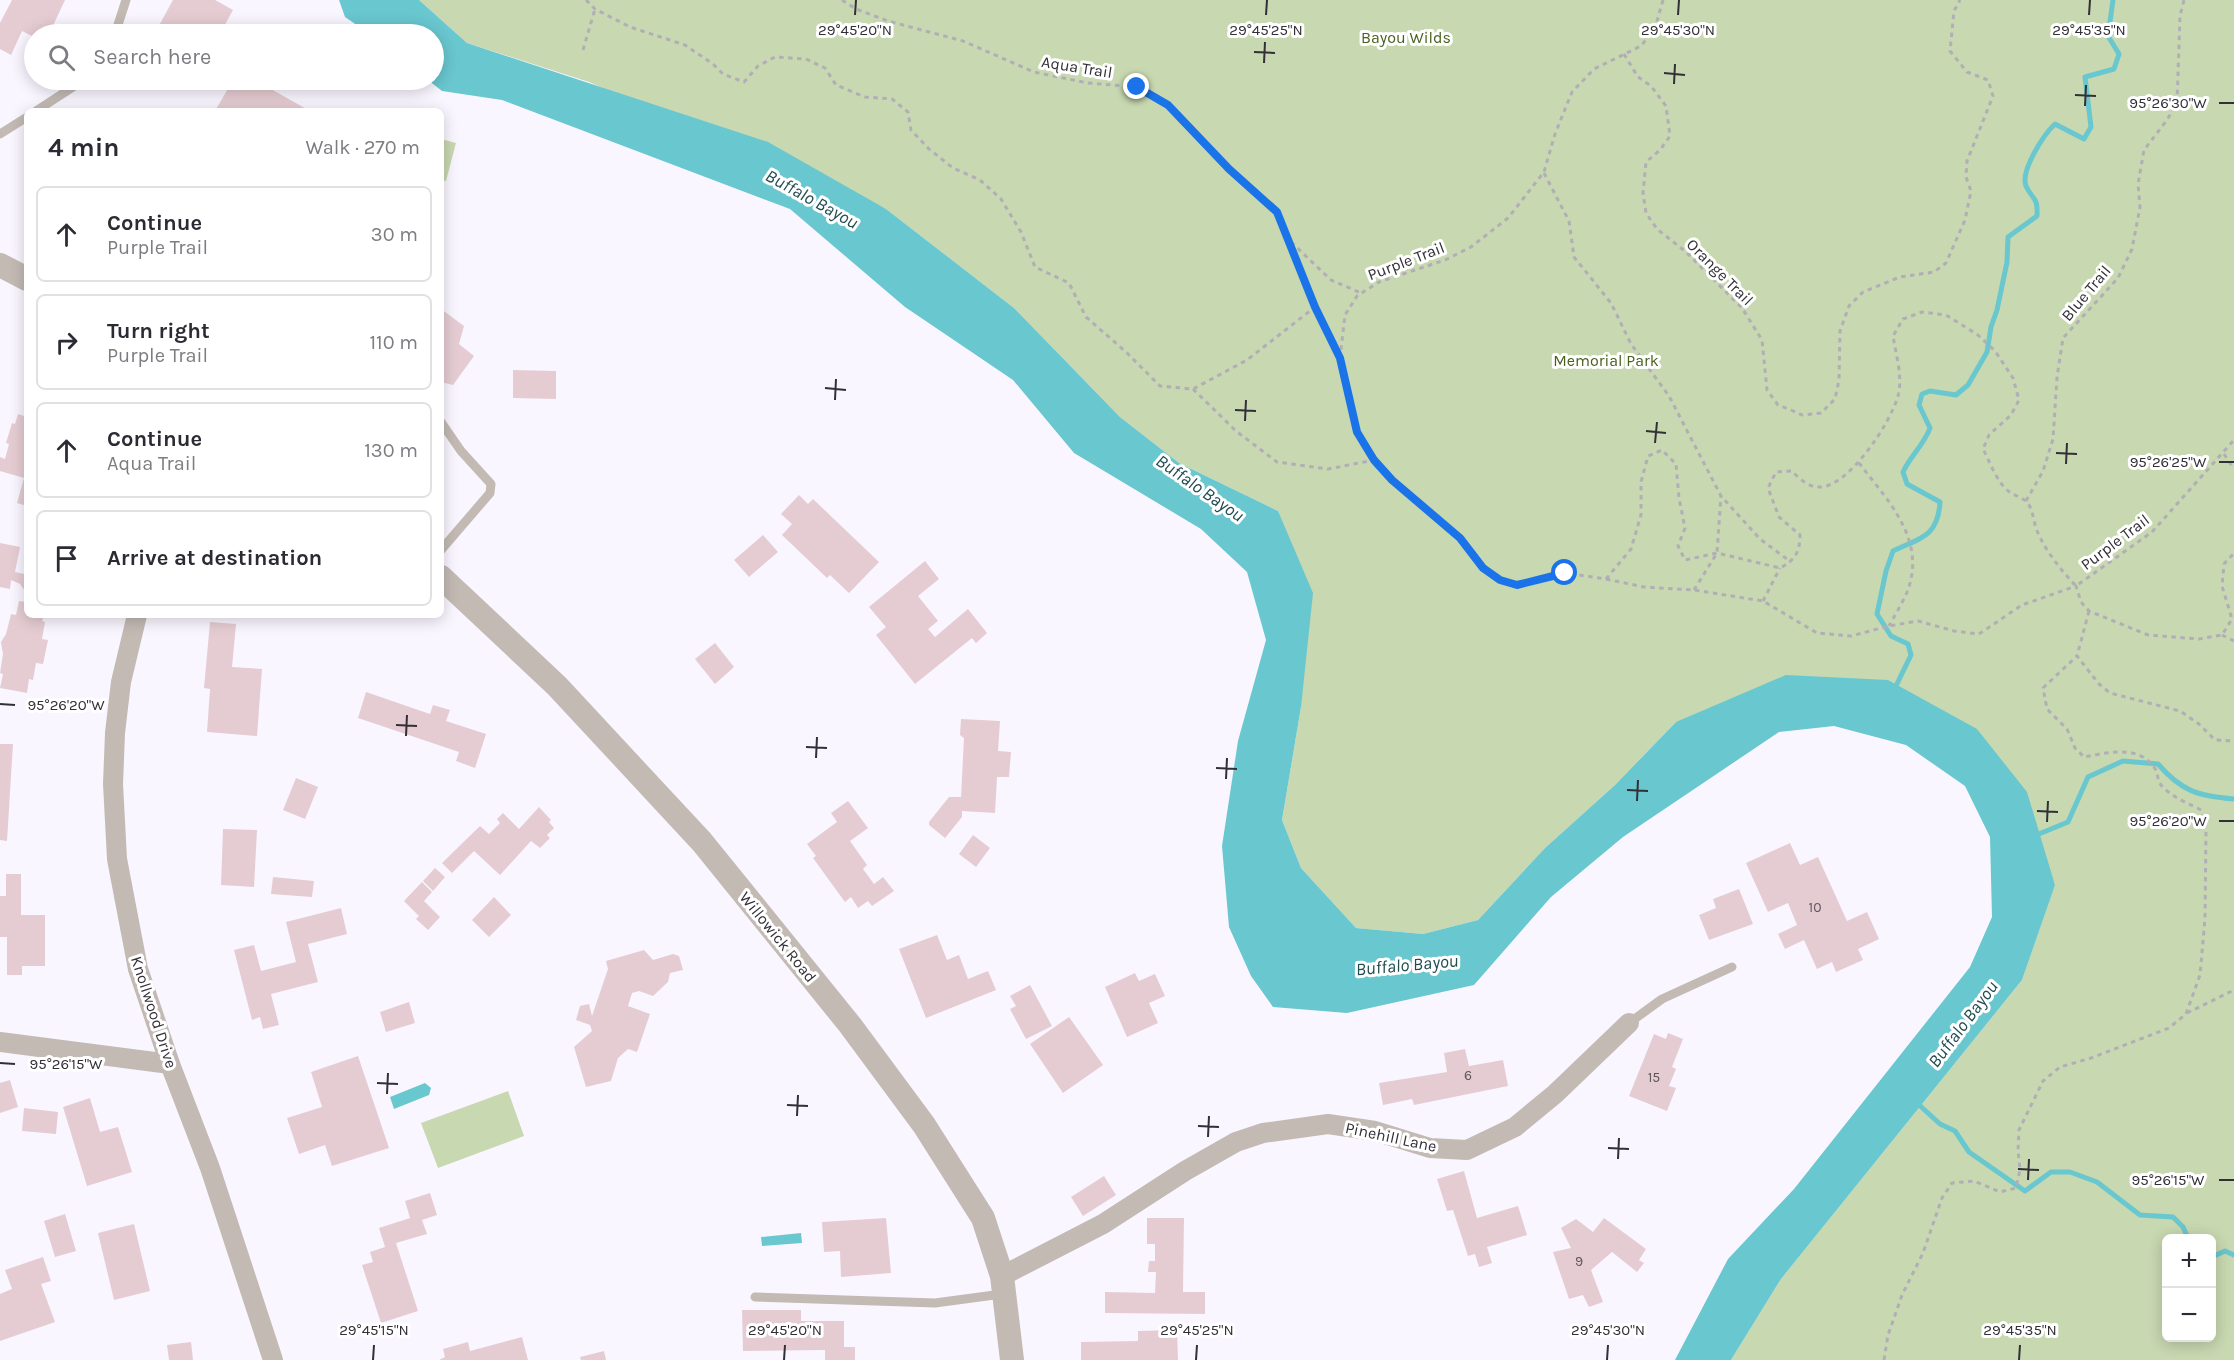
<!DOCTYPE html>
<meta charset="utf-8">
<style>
body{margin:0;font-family:Karla,sans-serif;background:#f2f2f3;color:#2b2b33}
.controls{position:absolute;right:18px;bottom:18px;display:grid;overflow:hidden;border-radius:9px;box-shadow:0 3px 15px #0003}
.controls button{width:54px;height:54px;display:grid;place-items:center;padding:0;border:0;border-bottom:2px solid #e1e1e2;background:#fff;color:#2b2b33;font:30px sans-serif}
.stop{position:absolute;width:18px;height:18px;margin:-14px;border:4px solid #1a73e8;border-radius:50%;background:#fff}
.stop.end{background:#1a73e8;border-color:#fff;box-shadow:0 2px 6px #0008}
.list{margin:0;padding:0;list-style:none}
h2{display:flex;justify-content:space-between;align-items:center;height:78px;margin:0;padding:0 24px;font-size:26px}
h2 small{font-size:20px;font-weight:400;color:#7c7c81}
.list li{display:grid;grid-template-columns:39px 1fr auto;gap:18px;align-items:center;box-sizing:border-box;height:96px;margin:0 12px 12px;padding:0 12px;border:2px solid #e1e1e2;border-radius:9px}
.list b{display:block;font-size:22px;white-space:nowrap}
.list p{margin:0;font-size:20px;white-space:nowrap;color:#7c7c81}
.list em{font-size:20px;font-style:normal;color:#7c7c81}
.icon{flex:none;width:33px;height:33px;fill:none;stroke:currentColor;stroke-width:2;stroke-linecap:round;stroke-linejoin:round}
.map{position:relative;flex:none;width:2234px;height:1360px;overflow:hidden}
.search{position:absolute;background:#fff;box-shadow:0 3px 15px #0003;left:24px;top:24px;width:420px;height:66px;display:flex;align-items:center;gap:15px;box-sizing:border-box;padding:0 21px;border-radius:33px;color:#7c7c81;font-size:22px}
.panel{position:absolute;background:#fff;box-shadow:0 3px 15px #0003;left:24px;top:108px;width:420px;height:510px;border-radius:9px}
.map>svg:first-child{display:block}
.green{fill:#c8d8b0;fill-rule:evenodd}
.water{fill:#69c7cf}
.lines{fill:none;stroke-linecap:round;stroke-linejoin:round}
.stream{stroke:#69c7cf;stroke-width:5}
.building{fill:#e5ccd3}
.path{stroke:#b2aeb6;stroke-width:3;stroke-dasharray:4.5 4.5;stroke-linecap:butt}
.service{stroke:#c3bab4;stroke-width:9}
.minor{stroke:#c3bab4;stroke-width:20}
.tertiary{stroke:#c3bab4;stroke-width:24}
.route{stroke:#1a73e8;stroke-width:8}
.ticks{fill:none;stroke:#322f36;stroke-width:2}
.labels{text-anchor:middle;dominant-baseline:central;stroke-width:6;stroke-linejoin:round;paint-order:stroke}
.number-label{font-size:14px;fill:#5f565d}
.park-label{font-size:16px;fill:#4a601d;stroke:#fff}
.street-label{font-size:16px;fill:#322f36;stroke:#fff}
.water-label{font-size:18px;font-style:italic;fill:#214c50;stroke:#fff}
.ticks-label{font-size:15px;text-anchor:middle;fill:#322f36;stroke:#fff;stroke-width:6;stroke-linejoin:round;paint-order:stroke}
</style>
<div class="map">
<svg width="2234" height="1360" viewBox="0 0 2234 1360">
<rect width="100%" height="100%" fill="#faf6ff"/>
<g class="green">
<path d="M419,0H2234V1360H1731L1781,1279L2022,980L2055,884L1977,729L1676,722L1615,785L1545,848L1478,920L1423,934L1356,928L1301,868L1282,820L1301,707L1278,511L1179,463L1120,417L1014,308L886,209L589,82L467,43ZM2166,1238H2212V1338H2166Z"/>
<path d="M441,139L456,143L446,181L441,180Z"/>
<path d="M508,1091L524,1136L438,1168L421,1123Z"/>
</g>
<g class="water">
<path d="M339,0H419L467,43L768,142L886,209L1014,308L1120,417L1179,463L1278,511L1313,593L1301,707L1282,820L1301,868L1356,928L1423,934L1478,920L1545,848L1615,785L1676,722L1786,675L1888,680L1977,729L2027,792L2055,885L2022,980L1781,1279L1731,1360H1675L1728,1259L1794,1189L1970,967L1992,917L1990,837L1965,786L1906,745L1834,726L1779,732L1623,837L1551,897L1474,985L1347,1013L1273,1007L1251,976L1229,927L1222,846L1238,741L1266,640L1247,572L1201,529L1074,453L1013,380L905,307L790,209L502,100L442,91L428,80H434V34H370L345,17Z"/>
<path d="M425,1083L431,1088L429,1095L394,1109L390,1097Z"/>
<path d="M801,1233L802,1243L762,1246L761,1237Z"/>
</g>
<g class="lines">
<g class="stream">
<path d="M1894,690L1911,655L1908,644L1891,636L1877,614L1886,571L1893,551C1920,538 1938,537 1940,502L1907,484L1903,472C1910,456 1924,445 1930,428L1919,405L1922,394L1930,391L1956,395L1968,385L1987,352L1991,327L1997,310L2007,262L2008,237L2037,216C2038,196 2033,201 2026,186C2020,171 2044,134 2055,124L2084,139L2091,127L2085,77L2114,69L2119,54L2108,36L2113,0"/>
<path d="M2034,836L2068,822L2088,777L2123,761L2158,764C2182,792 2199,796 2234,799"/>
<path d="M1917,1103L1940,1124L1955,1131L1969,1152L2025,1191L2051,1172H2070L2097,1182L2140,1215L2173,1217L2183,1227L2188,1238"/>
<path d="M2212,1257L2225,1251L2234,1255"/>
</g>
</g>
<g class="building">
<path d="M12,0H65L49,34H34V37L22,31L11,55L0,49V23Z"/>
<path d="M173,0H215L233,10L220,34H162L156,31Z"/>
<path d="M233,80H255L310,111H215Z"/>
<path d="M441,309L464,326L459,344L474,356L453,385L441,382Z"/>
<path d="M513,370L556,371V399L513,398Z"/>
<path d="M18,414L27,417V506L17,503L24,478L0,471V457L5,459L9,444L6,443L12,423L15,424Z"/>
<path d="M799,495L808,504L813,499L879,562L849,593L830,575L827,578L782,535L792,524L781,514Z"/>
<path d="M763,535L778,552L749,577L734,560Z"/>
<path d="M0,543L20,547L15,572L24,574L27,577V594L20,584L11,580L10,589L0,587Z"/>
<path d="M925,561L939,579L918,596L938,621L928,629L935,637L968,609L987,633L976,643L972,638L915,684L876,635L886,627L869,607Z"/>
<path d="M19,601L27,602V615H44L42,621L45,622L42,639L48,640L43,664L36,663L33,680L29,679L27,693L0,688L3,674L0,673L3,654L1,642L6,634L11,614L16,615Z"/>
<path d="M210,622L236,624L232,667L262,669L257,736L207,732L210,689L204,688Z"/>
<path d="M715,643L734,667L715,684L695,659Z"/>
<path d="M366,692L430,714L433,705L450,710L446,721L486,734L475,768L456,761L459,752L358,718Z"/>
<path d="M961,719L1000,721L998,751L1011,752L1009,777H997L995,813L962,811V817L945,838L929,825V822L949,797H961L964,738L960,735Z"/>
<path d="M0,744H13L7,841L0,840Z"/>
<path d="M296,778L318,787L305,819L283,810Z"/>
<path d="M848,801L868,828L850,841L867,865L863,869L874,884L883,877L894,891L872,906L868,901L858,908L851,897L845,902L813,858L816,856L807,844L837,822L831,813Z"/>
<path d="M539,807L551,820L549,822L554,828L547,835L550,838L540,848L531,841L500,875L474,851L452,873L442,863L480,826L489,834L500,823L497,819L503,813L519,829Z"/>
<path d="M223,829L257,830L254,887L221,885Z"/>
<path d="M973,835L990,848L976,867L959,854Z"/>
<path d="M1790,843L1800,865L1818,857L1847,921L1867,912L1879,939L1858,949L1863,960L1836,972L1832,962L1817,969L1804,940L1785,949L1778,934L1797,925L1788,903L1768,912L1746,863Z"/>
<path d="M435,868L445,877L433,891L423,881Z"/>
<path d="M6,874H21V915H45V966H22V975H7V937H0V896H6Z"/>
<path d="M273,877L314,881L312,897L271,894Z"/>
<path d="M422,882L432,892L424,901L440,917L428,930L416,919L419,916L404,901Z"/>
<path d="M1739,889L1753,924L1709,940L1699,915L1716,908L1713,899Z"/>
<path d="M494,897L511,915L489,937L472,920Z"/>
<path d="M341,908L347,934L308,944L318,982L271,994L279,1025L263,1029L260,1017L252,1020L234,950L254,945L261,971L296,962L286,922Z"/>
<path d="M937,935L947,960L959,955L968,979L988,971L996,990L926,1018L899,949Z"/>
<path d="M644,950L653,960L673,954L679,956L683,970L670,973L668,982L653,996L639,991L632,993L628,1006L650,1014L637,1052L628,1049L618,1058L611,1081L586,1087L574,1047L592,1031L590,1025L576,1020L580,1006L589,1004L592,1016L608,969L606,961Z"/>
<path d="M1135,973L1139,981L1155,974L1165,996L1149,1003L1158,1023L1127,1037L1105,987Z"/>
<path d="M1030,985L1052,1026L1026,1039L1010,1009L1016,1006L1010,996Z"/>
<path d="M409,1002L415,1023L386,1032L380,1012Z"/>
<path d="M1069,1017L1103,1065L1063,1093L1030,1044Z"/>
<path d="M1668,1033L1683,1039L1672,1067L1676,1069L1669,1086L1676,1088L1667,1111L1629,1096L1654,1034L1666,1039Z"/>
<path d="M1465,1049L1469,1066L1503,1060L1508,1086L1414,1105L1412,1099L1383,1105L1379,1083L1447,1072L1444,1053Z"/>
<path d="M358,1056L389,1148L332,1166L325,1145L299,1154L287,1118L322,1107L311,1072Z"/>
<path d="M10,1080L18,1107L0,1113V1083Z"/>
<path d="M90,1098L100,1132L118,1127L132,1172L87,1186L63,1107Z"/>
<path d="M24,1108L58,1112L56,1134L22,1131Z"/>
<path d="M1464,1171L1477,1218L1518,1206L1527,1235L1487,1247L1492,1263L1479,1267L1475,1254L1468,1256L1453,1210L1447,1211L1437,1179Z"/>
<path d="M1104,1176L1116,1195L1083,1216L1071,1197Z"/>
<path d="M430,1193L437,1215L422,1220L427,1234L396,1243L418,1311L381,1323L362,1265L373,1262L370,1252L385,1247L379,1228L410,1218L405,1201Z"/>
<path d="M65,1214L76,1251L55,1257L44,1221Z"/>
<path d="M886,1218L891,1273L841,1277L840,1251L824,1252L822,1222Z"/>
<path d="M1147,1218H1184L1183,1292H1205V1314L1105,1313V1292L1155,1293L1156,1272H1148L1149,1261H1155V1244H1147Z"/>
<path d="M1604,1218L1646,1249L1639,1260L1644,1263L1637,1272L1612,1252L1591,1270L1603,1302L1589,1307L1583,1295L1569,1299L1553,1252L1571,1248L1561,1228L1576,1219L1593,1232Z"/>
<path d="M134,1224L150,1291L114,1300L98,1233Z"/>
<path d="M43,1257L51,1281L41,1284L55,1322L0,1341V1294L12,1289L5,1270Z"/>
<path d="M742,1310H801V1321H844V1347H855V1360H825V1350L743,1351Z"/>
<path d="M1177,1330L1178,1360H1081V1342L1138,1341V1331Z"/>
<path d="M522,1337L528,1360H439L445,1357L443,1349L468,1342L470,1351Z"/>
<path d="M191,1342L193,1360H169L167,1345Z"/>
<path d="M604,1351L606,1360H581L580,1357Z"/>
</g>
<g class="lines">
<g class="path">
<path d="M586,0L595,9L630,27L685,45L713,64L723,74L744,82L758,66L775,57L806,59L825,68L836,85L865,97L892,99L908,112L911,130L929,149L953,168L980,180L1001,199L1021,232L1035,267L1069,283L1086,317L1126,352L1160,386L1193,389L1247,360L1315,307"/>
<path d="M842,0L856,9L888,21L963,41L1034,72L1088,83L1137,87L1168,105L1229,169L1277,212L1315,307L1340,358"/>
<path d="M1663,0L1655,28L1641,46L1594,69L1572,92L1555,134L1544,172L1508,218L1471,247L1445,260L1379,282L1357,296L1345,315L1340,358L1357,432L1374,460L1392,480L1460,538L1483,568L1500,580L1517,585L1565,573L1606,579L1631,549L1641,515V482L1648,456L1662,450L1676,464L1679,498L1685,528L1678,546L1685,560L1717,553L1780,568C1795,560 1800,552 1800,535L1779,517L1768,488L1776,472L1791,471C1799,477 1807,487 1818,487C1848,489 1891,422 1898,396C1903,377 1896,355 1893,336L1903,319L1922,312L1946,315L1978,335L1995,351L2013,378L2019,400L2011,415L1989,435L1983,449C1990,462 1996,480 2007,490C2012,495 2022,497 2027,502C2034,511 2033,523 2038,533C2047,553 2061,570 2076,586L2152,532L2234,440"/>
<path d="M583,50L595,9"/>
<path d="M1624,54L1638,77L1651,86L1666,106L1670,136L1660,150L1646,162L1643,193L1646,213L1657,229L1686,252L1742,308L1762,340L1767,390L1778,405L1791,410L1802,415L1821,413L1835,399L1839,380L1840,331L1849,306L1863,292L1900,277L1934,272L1946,263L1965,220L1971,191L1966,177L1967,161L1993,96L1988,80L1967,72L1950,51L1954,11L1960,0"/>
<path d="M1544,173L1569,221L1574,257L1611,303L1631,344L1669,396L1721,496L1760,539L1791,562"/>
<path d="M1291,242L1331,280L1361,293"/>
<path d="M1193,389L1236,431L1277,462L1328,469L1374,460"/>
<path d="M2224,454L2234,469"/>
<path d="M1859,463C1884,496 1921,533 1911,579C1908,595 1897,611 1889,626"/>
<path d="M2026,501L2043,471L2053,439L2057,377L2063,338L2118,278L2132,249L2140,207L2138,184L2144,150L2167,120L2177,103L2180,16L2184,0"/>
<path d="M1606,579L1644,587L1694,590L1763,601L1817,633L1851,636L1889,626L1918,621L1954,631L1979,634L2022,605L2076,586L2081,602L2089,611L2148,635L2199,639L2222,635L2232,619L2222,586L2224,564L2234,553"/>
<path d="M1694,590L1717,553L1721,496"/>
<path d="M1763,601L1780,568"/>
<path d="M2089,611L2077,656L2099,684L2110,693L2180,711L2199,724L2215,740L2234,741"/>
<path d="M2222,635L2234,641"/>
<path d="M2187,1013L2234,990"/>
<path d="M1884,1360L1888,1335L1902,1295L1923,1253L1942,1198L1952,1183L1974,1181L2000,1192L2016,1188L2020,1170L2018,1150L2019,1130L2043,1081L2060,1067L2091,1058L2169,1028L2186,1014L2200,975L2205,918L2206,830L2201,810C2188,803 2171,797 2161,785C2157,780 2158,772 2154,767C2137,744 2107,753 2084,757L2075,748L2067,729L2047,709L2043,688L2077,656"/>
</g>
<g class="service">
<path d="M115,34L126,0"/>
<path d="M36,111L76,85L80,80"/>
<path d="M0,134L27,117"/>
<path d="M441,422L461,451L491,484L490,493L441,550"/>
<path d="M1629,1023L1662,999L1732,967"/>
<path d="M755,1297L935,1303L1002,1294"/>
</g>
<g class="minor">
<path d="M137,615L121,682L115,733L113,784L117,859L138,969L170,1064L210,1168L273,1360"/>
<path d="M0,1042L170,1064"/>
<path d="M1002,1276L1103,1224L1185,1171L1236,1142L1263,1133L1328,1124L1375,1131L1430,1148L1467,1150L1515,1127L1555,1094L1629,1023"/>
</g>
<g class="tertiary">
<path d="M0,265L27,279"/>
<path d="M441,577L557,686L702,842L850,1025L924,1125L983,1218L1002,1276L1012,1360"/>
</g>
</g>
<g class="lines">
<path class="route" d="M1137,87L1168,105L1229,169L1277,212L1315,307L1340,358L1357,432L1374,460L1392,480L1460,538L1483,568L1500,580L1517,585L1565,573"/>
</g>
<path class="ticks" d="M855,15L856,0M1266,15L1267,0M1678,15L1679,0M2089,15L2090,0M1254,52L1275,53M1264,63L1265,42M1664,73L1685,75M1674,84L1675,64M2075,95L2096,96M2219,103H2234M2085,106L2086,85M825,388L846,390M835,400L836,379M1235,410L1256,411M1245,421L1246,400M1646,431L1666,433M1655,443L1657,422M2056,453L2077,454M2219,462H2234M2066,464L2067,443M0,704L15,705M396,725L417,726M406,736L407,715M806,747L827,748M816,758L817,737M1216,768L1237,769M1226,779L1227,758M1627,790L1648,791M1637,801L1638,780M2037,811L2058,812M2219,821H2234M2047,822L2048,801M0,1063L15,1064M377,1083L398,1084M387,1094L388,1073M787,1105L808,1106M797,1116L798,1095M1198,1126L1219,1127M1208,1137L1209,1116M1608,1148L1629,1149M1618,1159L1619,1138M2018,1169L2039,1170M2028,1180L2029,1159M2219,1180H2234M373,1360L374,1345M784,1360L785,1345M1196,1360L1197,1345M1607,1360L1608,1345M2019,1360L2020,1345"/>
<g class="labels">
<g class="number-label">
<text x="1815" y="907">10</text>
<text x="1468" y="1075">6</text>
<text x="1654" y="1077">15</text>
<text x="1579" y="1261">9</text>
</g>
<g class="park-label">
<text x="1406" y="37">Bayou Wilds</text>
<text x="1606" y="360">Memorial Park</text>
</g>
<g class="street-label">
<text transform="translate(1077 67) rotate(9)">Aqua Trail</text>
<text transform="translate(1406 261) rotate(-21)">Purple Trail</text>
<text transform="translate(1720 272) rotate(45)">Orange Trail</text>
<text transform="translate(2086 293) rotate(-50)">Blue Trail</text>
<text transform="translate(2115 542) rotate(-37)">Purple Trail</text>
<text transform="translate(778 937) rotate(51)">Willowick Road</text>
<text transform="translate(154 1012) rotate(72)">Knollwood Drive</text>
<text transform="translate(1391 1137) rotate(12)">Pinehill Lane</text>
</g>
<g class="water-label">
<text transform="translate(812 199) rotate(29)">Buffalo Bayou</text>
<text transform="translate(1200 488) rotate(35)">Buffalo Bayou</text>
<text transform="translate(1407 965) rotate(-5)">Buffalo Bayou</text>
<text transform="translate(1963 1024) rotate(-53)">Buffalo Bayou</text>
</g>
</g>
<g class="ticks-label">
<text x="855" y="35">29°45'20"N</text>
<text x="1266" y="35">29°45'25"N</text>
<text x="1678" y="35">29°45'30"N</text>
<text x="2089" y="35">29°45'35"N</text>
<text x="2168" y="108">95°26'30"W</text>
<text x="2168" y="467">95°26'25"W</text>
<text x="66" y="710">95°26'20"W</text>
<text x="2168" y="826">95°26'20"W</text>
<text x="66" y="1069">95°26'15"W</text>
<text x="2168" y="1185">95°26'15"W</text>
<text x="374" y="1335">29°45'15"N</text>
<text x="785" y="1335">29°45'20"N</text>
<text x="1197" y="1335">29°45'25"N</text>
<text x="1608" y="1335">29°45'30"N</text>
<text x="2020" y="1335">29°45'35"N</text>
</g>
</svg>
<div class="controls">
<button>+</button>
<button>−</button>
</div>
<div class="stop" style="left:1565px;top:573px"></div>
<div class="stop end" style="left:1137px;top:87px"></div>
<div class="search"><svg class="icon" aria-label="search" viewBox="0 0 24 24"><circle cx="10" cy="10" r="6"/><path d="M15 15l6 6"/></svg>Search here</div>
<section class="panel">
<h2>4 min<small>Walk · 270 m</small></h2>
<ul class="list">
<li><svg class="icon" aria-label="ahead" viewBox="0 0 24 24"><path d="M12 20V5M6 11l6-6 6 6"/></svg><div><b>Continue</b><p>Purple Trail</p></div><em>30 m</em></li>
<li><svg class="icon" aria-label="right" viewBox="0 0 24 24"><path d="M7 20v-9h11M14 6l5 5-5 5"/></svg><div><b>Turn right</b><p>Purple Trail</p></div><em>110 m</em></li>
<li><svg class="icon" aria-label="ahead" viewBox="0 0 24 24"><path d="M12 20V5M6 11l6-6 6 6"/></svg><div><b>Continue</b><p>Aqua Trail</p></div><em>130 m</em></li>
<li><svg class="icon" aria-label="arrive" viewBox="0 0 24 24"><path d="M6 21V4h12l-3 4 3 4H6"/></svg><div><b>Arrive at destination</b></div></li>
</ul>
</section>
</div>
